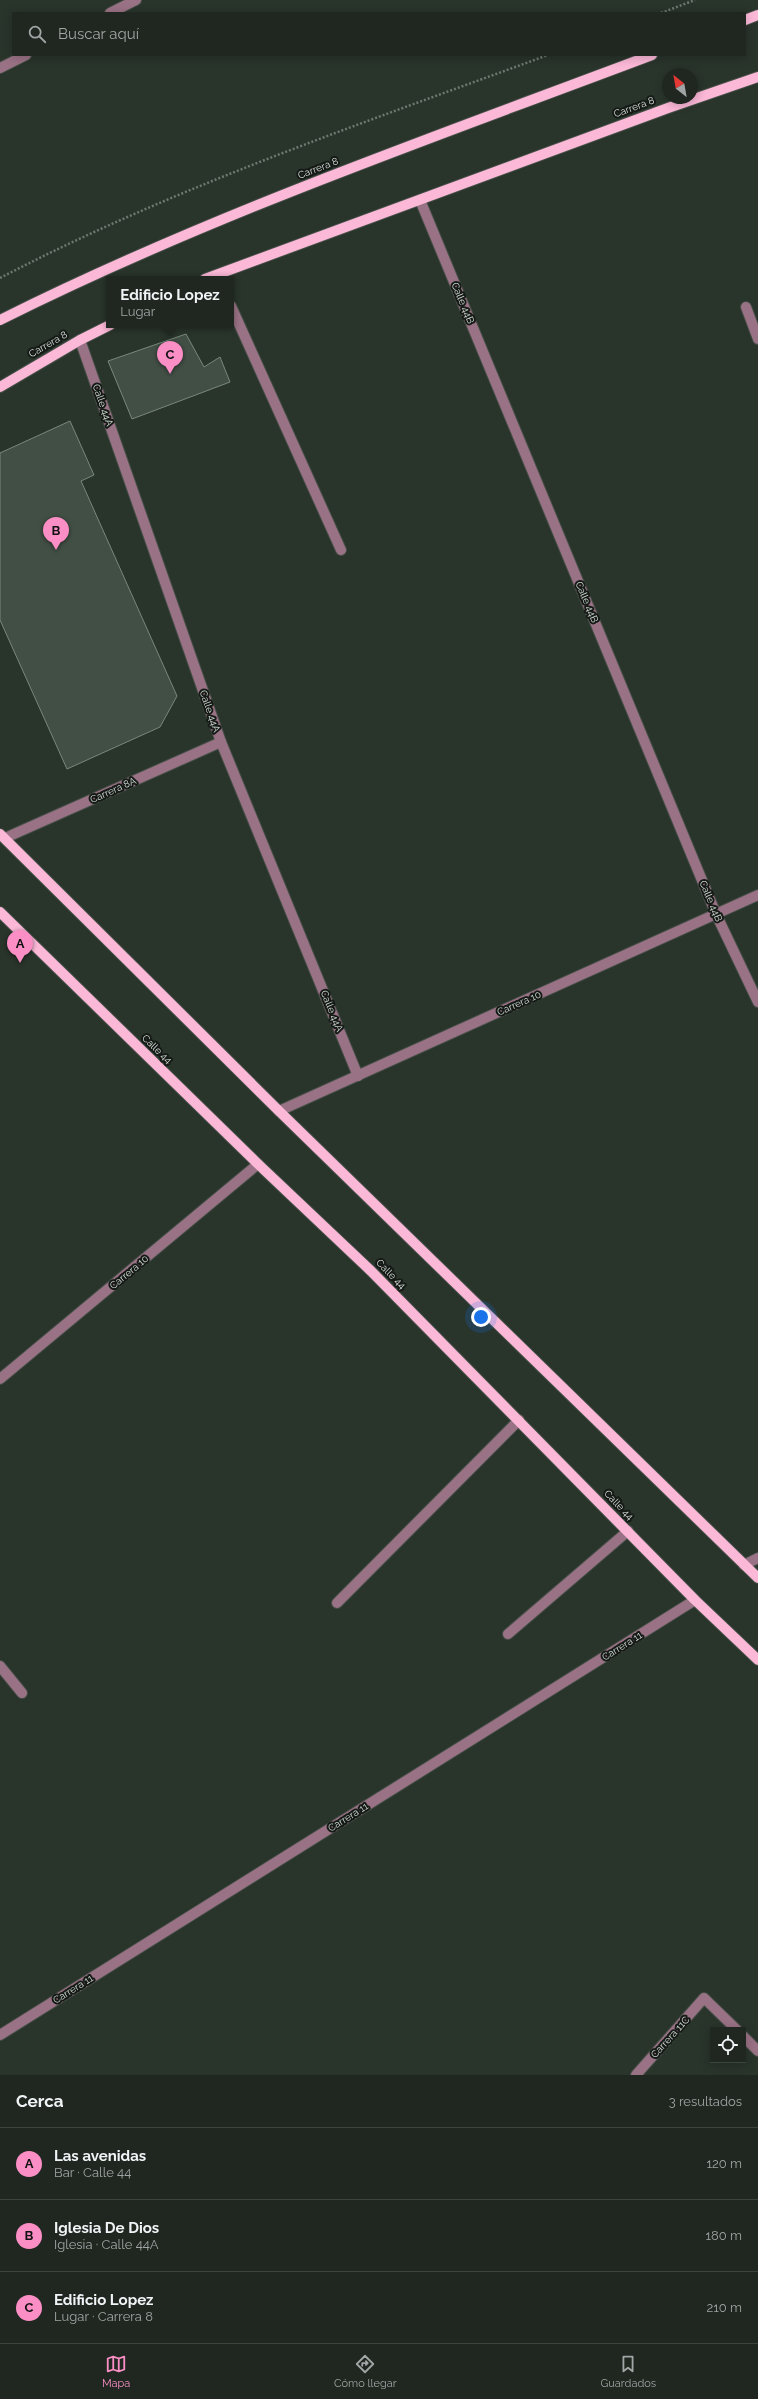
<!DOCTYPE html>
<html lang="es">
<meta charset="utf-8">
<style>
body{margin:0;font-family:Raleway,sans-serif;background:#272f29;color:#f1f3f6}
.controls{position:absolute;right:12px;bottom:12px;display:grid;overflow:hidden;border-radius:0px;box-shadow:0 2px 10px #0003}
.controls button{width:36px;height:36px;display:grid;place-items:center;padding:0;border:0;border-bottom:1px solid #3c443e;background:#1f2720;color:#f1f3f6;font:20px sans-serif}
.compass{position:absolute;left:662px;top:68px;width:36px;height:36px;border-radius:50%;background:#1f2720;box-shadow:0 2px 10px #0003;rotate:329deg}
.you{position:absolute;left:481px;top:1317px;width:14px;height:14px;margin:-10px;border:3px solid #fff;border-radius:50%;background:#1a73e8;box-shadow:0 0 0 6px #1a73e833}
.badge{display:grid;place-items:center;width:26px;height:26px;border-radius:50%;background:#fb8fc5;color:#111;font-size:13px;font-weight:700}
.pin{position:absolute;translate:-50% -33px;filter:drop-shadow(0 1px 2px #0008)}
.pin::after{content:'';position:absolute;top:21px;width:14px;height:12px;background:inherit;clip-path:polygon(0 0,100% 0,50% 100%)}
.popup{position:absolute;left:106px;top:276px;width:128px;height:52px;box-sizing:border-box;display:grid;place-content:center;border-radius:0px;background:#1f2720;filter:drop-shadow(0 1px 3px #0005);font-size:13px;white-space:nowrap;color:#a1a5a5}
.popup b{font-size:15px;color:#f1f3f6}
.popup::after{content:'';position:absolute;left:50%;top:100%;margin-left:-8px;border:8px solid transparent;border-top-color:#1f2720}
.list{margin:0;padding:0;list-style:none}
h2{display:flex;justify-content:space-between;align-items:center;height:52px;margin:0;padding:0 16px;font-size:17px}
h2 small{font-size:13px;font-weight:400;color:#a1a5a5}
.list li{display:grid;grid-template-columns:26px 1fr auto;gap:12px;align-items:center;box-sizing:border-box;height:72px;padding:0 16px;border-top:1px solid #3c443e}
.list b{display:block;font-size:15px;white-space:nowrap}
.list p{margin:0;font-size:13px;white-space:nowrap;color:#a1a5a5}
.list em{font-size:13px;font-style:normal;color:#a1a5a5}
.icon{flex:none;width:22px;height:22px;fill:none;stroke:currentColor;stroke-width:2;stroke-linecap:round;stroke-linejoin:round}
.map{position:relative;flex:none;width:758px;height:2075px;overflow:hidden}
.search{position:absolute;background:#1f2720;box-shadow:0 2px 10px #0003;left:12px;right:12px;top:12px;height:44px;display:flex;align-items:center;gap:10px;box-sizing:border-box;padding:0 14px;border-radius:0px;color:#a1a5a5;font-size:15px}
.sheet{height:268px;background:#1f2720}
nav{display:flex;justify-content:space-around;align-items:center;box-sizing:border-box;height:56px;border-top:1px solid #3c443e;background:#1f2720;font-size:11px;color:#a1a5a5}
nav a{display:grid;justify-items:center;gap:2px}
nav .on{color:#fb8fc5}
.map>svg:first-child{display:block}
.building{fill:#424f45;stroke:#7a887c}
.lines{fill:none;stroke-linecap:round;stroke-linejoin:round}
.minor-casing{stroke:#454f47;stroke-width:12}
.major-casing{stroke:#454f47;stroke-width:12}
.path{stroke:#6e7870;stroke-width:2.5;stroke-dasharray:2 2;stroke-linecap:butt}
.minor{stroke:#9a7285;stroke-width:10}
.major{stroke:#fbb8d7;stroke-width:10}
.labels{text-anchor:middle;dominant-baseline:central;stroke-width:4;stroke-linejoin:round;paint-order:stroke}
.street-label{font-size:10px;fill:#d5ddd7;stroke:#151a16}
</style>
<div class="map">
<svg width="758" height="2075" viewBox="0 0 758 2075">
<rect width="100%" height="100%" fill="#29342b"/>
<g class="building">
<path d="M186,334L204,367L220,357L230,382L132,419L108,361Z"/>
<path d="M70,421L94,475L81,481L177,696L160,727L67,769L0,620V453Z"/>
</g>
<g class="lines">
<defs>
<g id="minor">
<path d="M110,13L136,0"/>
<path d="M0,68L26,55"/>
<path d="M420,200L716,914L758,1002"/>
<path d="M231,306L341,550"/>
<path d="M746,307L758,339"/>
<path d="M80,340L221,742L358,1076"/>
<path d="M5,838L221,742"/>
<path d="M279,1111L758,895"/>
<path d="M0,1379L258,1164"/>
<path d="M744,1565L758,1558"/>
<path d="M337,1603L519,1420"/>
<path d="M508,1634L628,1531"/>
<path d="M0,1666L22,1693"/>
<path d="M0,2035L695,1600"/>
<path d="M743,2036L758,2051"/>
<path d="M636,2075L704,1998L737,2030"/>
</g>
<g id="major">
<path d="M745,20L758,15"/>
<path d="M205,279L668,108L758,77"/>
<path d="M0,320C210,215 432,138 652,55"/>
<path d="M0,387L80,340L110,325"/>
<path d="M0,834L279,1111L758,1578"/>
<path d="M0,912L258,1164L371,1271L695,1600L758,1660"/>
</g>
</defs>
<use href="#minor" class="minor-casing"/>
<use href="#major" class="major-casing"/>
<g class="path">
<path d="M661,13L695,0"/>
<path d="M0,278C175,187 363,123 548,55"/>
</g>
<use href="#minor" class="minor"/>
<use href="#major" class="major"/>
</g>
<g class="labels">
<g class="street-label">
<text transform="translate(634 107) rotate(-20)">Carrera 8</text>
<text transform="translate(318 168) rotate(-21)">Carrera 8</text>
<text transform="translate(463 303) rotate(67)">Calle 44B</text>
<text transform="translate(48 344) rotate(-30)">Carrera 8</text>
<text transform="translate(103 405) rotate(71)">Calle 44A</text>
<text transform="translate(587 602) rotate(67)">Calle 44B</text>
<text transform="translate(210 711) rotate(71)">Calle 44A</text>
<text transform="translate(113 790) rotate(-24)">Carrera 8A</text>
<text transform="translate(711 901) rotate(67)">Calle 44B</text>
<text transform="translate(519 1003) rotate(-24)">Carrera 10</text>
<text transform="translate(332 1011) rotate(68)">Calle 44A</text>
<text transform="translate(157 1049) rotate(44)">Calle 44</text>
<text transform="translate(129 1272) rotate(-40)">Carrera 10</text>
<text transform="translate(391 1274) rotate(45)">Calle 44</text>
<text transform="translate(619 1505) rotate(46)">Calle 44</text>
<text transform="translate(622 1646) rotate(-32)">Carrera 11</text>
<text transform="translate(348 1817) rotate(-32)">Carrera 11</text>
<text transform="translate(73 1989) rotate(-32)">Carrera 11</text>
<text transform="translate(670 2037) rotate(-48)">Carrera 11C</text>
</g>
</g>
</svg>
<div class="controls">
<button><svg class="icon" aria-label="locate" viewBox="0 0 24 24"><circle cx="12" cy="12" r="6"/><path d="M12 2v4M12 18v4M2 12h4M18 12h4"/></svg></button>
</div>
<svg class="compass" viewBox="-18 -18 36 36"><path d="M0-13l5 13h-10z" fill="#e53935"/><path d="M0 13l5-13h-10z" fill="#a1a5a5"/></svg>
<div class="you"></div>
<div class="pin badge" style="left:20px;top:963px">A</div>
<div class="pin badge" style="left:56px;top:550px">B</div>
<div class="pin badge" style="left:170px;top:374px">C</div>
<div class="popup"><b>Edificio Lopez</b>Lugar</div>
<div class="search"><svg class="icon" aria-label="search" viewBox="0 0 24 24"><circle cx="10" cy="10" r="6"/><path d="M15 15l6 6"/></svg>Buscar aquí</div>
</div>
<section class="sheet">
<h2>Cerca<small>3 resultados</small></h2>
<ul class="list">
<li><span class="badge">A</span><div><b>Las avenidas</b><p>Bar · Calle 44</p></div><em>120 m</em></li>
<li><span class="badge">B</span><div><b>Iglesia De Dios</b><p>Iglesia · Calle 44A</p></div><em>180 m</em></li>
<li><span class="badge">C</span><div><b>Edificio Lopez</b><p>Lugar · Carrera 8</p></div><em>210 m</em></li>
</ul>
</section>
<nav>
<a class="on"><svg class="icon" aria-label="map" viewBox="0 0 24 24"><path d="M3 6l6-2 6 2 6-2v14l-6 2-6-2-6 2zM9 4v14M15 6v14"/></svg>Mapa</a>
<a><svg class="icon" aria-label="directions" viewBox="0 0 24 24"><path d="M12 3l9 9-9 9-9-9zM9 14v-3h6M13 9l2 2-2 2"/></svg>Cómo llegar</a>
<a><svg class="icon" aria-label="saved" viewBox="0 0 24 24"><path d="M7 4h10v16l-5-4-5 4z"/></svg>Guardados</a>
</nav>
